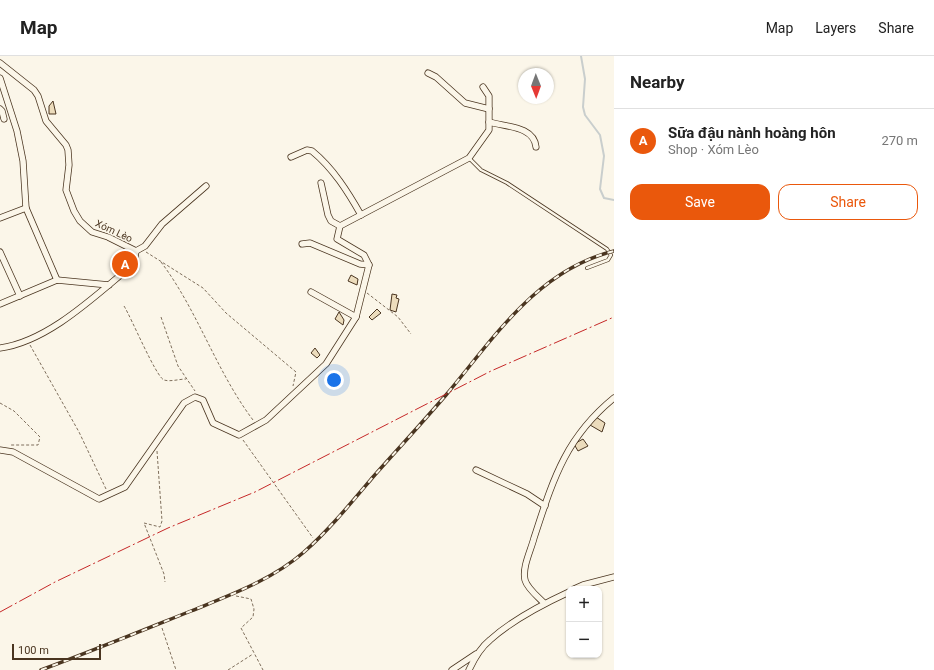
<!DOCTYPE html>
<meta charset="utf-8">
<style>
body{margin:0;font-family:Roboto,sans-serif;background:#f2f2f2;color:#222}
.controls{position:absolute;right:12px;bottom:12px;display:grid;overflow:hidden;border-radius:8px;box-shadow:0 1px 3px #0004}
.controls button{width:36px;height:36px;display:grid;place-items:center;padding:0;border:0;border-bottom:1px solid #e0e0e0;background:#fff;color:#222;font:20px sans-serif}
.compass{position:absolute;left:518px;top:12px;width:36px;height:36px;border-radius:50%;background:#fff;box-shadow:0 1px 3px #0004;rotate:179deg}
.scale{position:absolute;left:12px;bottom:10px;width:89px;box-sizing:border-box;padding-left:4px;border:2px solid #4a3520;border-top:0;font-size:11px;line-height:14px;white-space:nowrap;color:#4a3520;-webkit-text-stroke:3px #fbf6e9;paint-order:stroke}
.you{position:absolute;left:334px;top:324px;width:14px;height:14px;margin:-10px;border:3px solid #fff;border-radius:50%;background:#1a73e8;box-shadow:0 0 0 6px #1a73e833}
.badge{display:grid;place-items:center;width:26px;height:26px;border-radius:50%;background:#ea580c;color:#fff;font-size:13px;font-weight:700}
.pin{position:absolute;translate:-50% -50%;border:2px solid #fff;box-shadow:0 1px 4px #0006}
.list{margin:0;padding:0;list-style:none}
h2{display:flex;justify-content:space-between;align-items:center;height:52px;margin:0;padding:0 16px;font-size:17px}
h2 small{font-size:13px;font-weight:400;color:#767676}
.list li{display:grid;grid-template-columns:26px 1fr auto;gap:12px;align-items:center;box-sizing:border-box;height:64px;padding:0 16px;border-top:1px solid #e0e0e0}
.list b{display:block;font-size:15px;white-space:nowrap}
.list p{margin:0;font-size:13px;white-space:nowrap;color:#767676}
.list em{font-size:13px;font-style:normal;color:#767676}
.actions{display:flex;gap:8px;padding:12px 16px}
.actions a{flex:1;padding:9px 0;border:1px solid #ea580c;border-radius:12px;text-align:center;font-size:14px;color:#ea580c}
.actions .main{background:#ea580c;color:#fff}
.map{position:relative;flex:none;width:614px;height:614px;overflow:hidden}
header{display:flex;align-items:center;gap:24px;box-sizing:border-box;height:56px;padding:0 20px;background:#fff;border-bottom:1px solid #e0e0e0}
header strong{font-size:19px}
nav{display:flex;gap:22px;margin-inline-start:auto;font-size:14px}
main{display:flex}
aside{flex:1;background:#fff}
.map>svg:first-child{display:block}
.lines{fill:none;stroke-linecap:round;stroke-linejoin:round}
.stream{stroke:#c9cecd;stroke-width:2}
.building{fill:#ecdcbc;stroke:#4a3520}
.lane-casing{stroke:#4a3520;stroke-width:4}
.street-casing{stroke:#4a3520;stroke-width:7}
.path{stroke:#7f6f5c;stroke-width:1;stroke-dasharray:3 2;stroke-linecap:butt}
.lane{stroke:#fbf6e9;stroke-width:2.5}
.street{stroke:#fbf6e9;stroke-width:5.5}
.rail-casing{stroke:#4a3520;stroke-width:3.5}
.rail{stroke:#fbf6e9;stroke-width:2;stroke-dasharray:6;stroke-linecap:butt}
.power{stroke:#c62828;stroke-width:1;stroke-dasharray:14 3 2 3;stroke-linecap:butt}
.labels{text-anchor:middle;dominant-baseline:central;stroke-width:3;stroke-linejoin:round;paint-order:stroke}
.street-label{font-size:10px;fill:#4a3520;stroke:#fbf6e9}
</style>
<header>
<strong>Map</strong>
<nav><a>Map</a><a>Layers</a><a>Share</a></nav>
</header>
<main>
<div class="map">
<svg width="614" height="614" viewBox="0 0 614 614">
<rect width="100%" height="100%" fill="#fbf6e9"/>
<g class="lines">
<path class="stream" d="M581,0L585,23L583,51L585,59L600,79L604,100L600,133L604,142L614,144"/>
</g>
<g class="building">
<path d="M53,45L56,58H49V50Z"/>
<path d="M351,219L358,223L357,229L348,225Z"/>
<path d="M392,238L397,239L396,242L399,243L396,256L390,254Z"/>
<path d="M377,253L381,257L372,264L369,261Z"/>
<path d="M339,256L344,264L343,269L335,263Z"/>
<path d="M315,292L320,299L317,302L311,297Z"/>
<path d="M596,361L605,367L602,376L590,369Z"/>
<path d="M583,383L588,390L578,395L574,388Z"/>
</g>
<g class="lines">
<defs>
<path id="lane" d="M469,102L481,114L507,127L607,193L611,199L608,204L587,212"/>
<g id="street">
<path d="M0,7L34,34L38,40L46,65L66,89L68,94L69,109L66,134L74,155L80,165L92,176L108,181L136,195L134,206L129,212C94,241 47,286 0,292"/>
<path d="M428,17L436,21L465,47L489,53"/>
<path d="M0,22L17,75L23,105L26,152"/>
<path d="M0,53L2,55L4,63"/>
<path d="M489,66C506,71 534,70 536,91"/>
<path d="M291,101L307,94L312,95C333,112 348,136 361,159"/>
<path d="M321,127L328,159L331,165L340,170"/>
<path d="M0,162L26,152L57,224"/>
<path d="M302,188L310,187L360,208L369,209"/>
<path d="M136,195L145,190L162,168L206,130"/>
<path d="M0,196L20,240"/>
<path d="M311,236L356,261"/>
<path d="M0,248L57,224L109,229"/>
<path d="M0,394L13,396L99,443L125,431L184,347L195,341L203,344L213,367L239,379L266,364L326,308L356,261L369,209L364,199L337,183L340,170L469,102L489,74V40L483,31"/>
<path d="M476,414L527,438L545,450"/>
<path d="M574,533L583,529L614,521"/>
<path d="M544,547C538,541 527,532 525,524C522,511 531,494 534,482C553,424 565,382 614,342"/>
<path d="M452,614L476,598"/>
<path d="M469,614C474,603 480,592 490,584C511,565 543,548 569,536"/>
</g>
</defs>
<use href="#lane" class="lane-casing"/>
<use href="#street" class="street-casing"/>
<g class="path">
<path d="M146,196L203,232L226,257L296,316L293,330"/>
<path d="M161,206C198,255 216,315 253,364"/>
<path d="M367,237L398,261L411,278"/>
<path d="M124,250C131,261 156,321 164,324C170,326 180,323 186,323"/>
<path d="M161,261L178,310L195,335"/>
<path d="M30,289L79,376L106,433"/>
<path d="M0,347L14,355L40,381L38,389H11"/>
<path d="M243,384L313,482"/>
<path d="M157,395L162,465L160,471L144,467L164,518L165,526"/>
<path d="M236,540L251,543L254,553L253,561L241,572L263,614"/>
<path d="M162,572L176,614"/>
<path d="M228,614L253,598"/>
</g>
<use href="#lane" class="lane"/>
<use href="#street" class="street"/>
<defs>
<path id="rail" d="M41,614C92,595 141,575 191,555C230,539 272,524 304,496C329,474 351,447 373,421C397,394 422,367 446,339C494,282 537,214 614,195"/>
</defs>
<use href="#rail" class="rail-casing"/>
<use href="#rail" class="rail"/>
<path class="power" d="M0,556L55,526L168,472L255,436L491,315L614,261"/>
</g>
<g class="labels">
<g class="street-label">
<text transform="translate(114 175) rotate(25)">Xóm Lèo</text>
</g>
</g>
</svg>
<div class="controls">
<button>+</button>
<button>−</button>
</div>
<svg class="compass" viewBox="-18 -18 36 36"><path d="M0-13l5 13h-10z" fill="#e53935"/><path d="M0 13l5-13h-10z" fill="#767676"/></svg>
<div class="scale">100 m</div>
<div class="you"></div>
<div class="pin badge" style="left:125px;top:208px">A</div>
</div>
<aside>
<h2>Nearby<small></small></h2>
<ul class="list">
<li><span class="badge">A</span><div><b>Sữa đậu nành hoàng hôn</b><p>Shop · Xóm Lèo</p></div><em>270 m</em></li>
</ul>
<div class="actions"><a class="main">Save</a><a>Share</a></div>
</aside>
</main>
